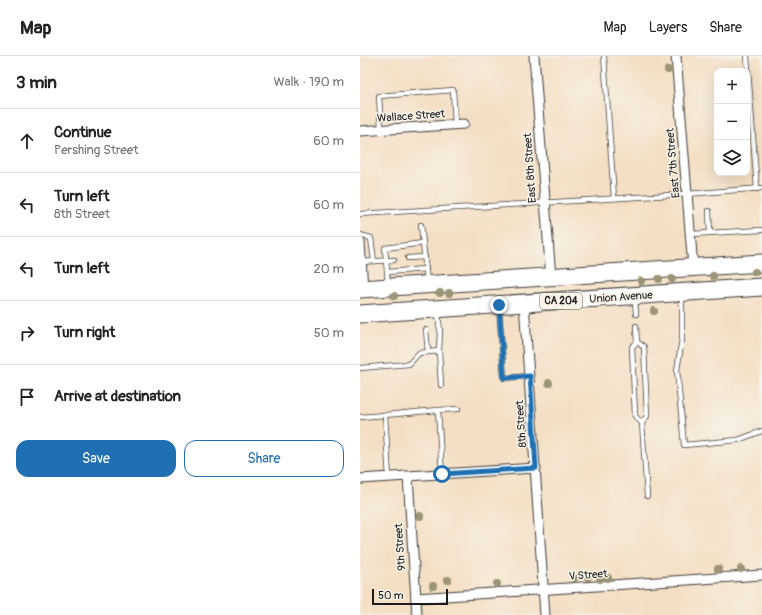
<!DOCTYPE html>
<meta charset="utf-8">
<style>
body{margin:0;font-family:Pangolin,sans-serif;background:#f6f6f6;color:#222}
.controls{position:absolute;right:12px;top:12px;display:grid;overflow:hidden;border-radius:8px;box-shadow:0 4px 16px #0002}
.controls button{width:36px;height:36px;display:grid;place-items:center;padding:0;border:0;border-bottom:1px solid #e0e0e0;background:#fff;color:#222;font:20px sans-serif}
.scale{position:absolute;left:12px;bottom:10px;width:76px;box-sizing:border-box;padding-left:4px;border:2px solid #1c1c1c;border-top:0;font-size:11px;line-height:14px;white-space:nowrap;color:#1c1c1c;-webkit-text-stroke:3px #f7f3e8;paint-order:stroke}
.stop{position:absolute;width:12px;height:12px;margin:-9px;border:3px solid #1f6fb2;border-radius:50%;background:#fff}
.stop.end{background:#1f6fb2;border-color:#fff;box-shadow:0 1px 4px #0008}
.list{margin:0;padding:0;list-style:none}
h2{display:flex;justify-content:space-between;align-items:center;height:52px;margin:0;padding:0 16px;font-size:17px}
h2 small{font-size:13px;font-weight:400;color:#767676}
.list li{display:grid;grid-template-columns:26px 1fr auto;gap:12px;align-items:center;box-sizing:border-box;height:64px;padding:0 16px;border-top:1px solid #e0e0e0}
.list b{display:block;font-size:15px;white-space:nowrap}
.list p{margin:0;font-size:13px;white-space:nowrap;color:#767676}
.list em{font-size:13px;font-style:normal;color:#767676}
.actions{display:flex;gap:8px;padding:12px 16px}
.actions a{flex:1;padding:9px 0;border:1px solid #1f6fb2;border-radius:12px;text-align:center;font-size:14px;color:#1f6fb2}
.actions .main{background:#1f6fb2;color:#fff}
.icon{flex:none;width:22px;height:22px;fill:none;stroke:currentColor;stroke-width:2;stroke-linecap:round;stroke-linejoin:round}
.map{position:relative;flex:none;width:402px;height:559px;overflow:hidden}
header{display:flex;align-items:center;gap:24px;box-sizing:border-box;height:56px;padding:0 20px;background:#fff;border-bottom:1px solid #e0e0e0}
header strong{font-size:19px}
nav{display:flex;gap:22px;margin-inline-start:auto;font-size:14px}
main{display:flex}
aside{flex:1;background:#fff}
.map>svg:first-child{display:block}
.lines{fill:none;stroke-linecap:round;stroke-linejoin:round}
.lane-casing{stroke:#3c3935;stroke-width:6}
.street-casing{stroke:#3c3935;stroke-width:11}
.highway-casing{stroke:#3c3935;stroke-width:19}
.lane{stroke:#fff;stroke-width:4.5}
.street{stroke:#fff;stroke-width:9}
.highway{stroke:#fff;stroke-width:17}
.tree{fill:#9b9476}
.route{stroke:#1f6fb2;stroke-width:5}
.labels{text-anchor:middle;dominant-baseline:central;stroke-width:3;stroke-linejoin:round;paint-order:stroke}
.shield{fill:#f7f3e8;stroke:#5e5c59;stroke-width:1}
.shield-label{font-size:10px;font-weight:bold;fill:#1c1c1c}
.street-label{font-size:11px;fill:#1c1c1c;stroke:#f7f3e8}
</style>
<header>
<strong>Map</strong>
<nav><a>Map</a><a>Layers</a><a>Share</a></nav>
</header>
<main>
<aside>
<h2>3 min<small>Walk · 190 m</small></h2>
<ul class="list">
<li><svg class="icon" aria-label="ahead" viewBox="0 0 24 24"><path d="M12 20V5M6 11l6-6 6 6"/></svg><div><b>Continue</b><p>Pershing Street</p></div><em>60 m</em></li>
<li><svg class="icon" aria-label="left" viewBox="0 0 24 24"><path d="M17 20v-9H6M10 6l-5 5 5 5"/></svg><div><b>Turn left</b><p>8th Street</p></div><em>60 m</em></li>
<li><svg class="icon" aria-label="left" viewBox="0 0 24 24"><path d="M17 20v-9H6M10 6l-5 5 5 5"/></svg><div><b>Turn left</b></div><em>20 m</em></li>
<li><svg class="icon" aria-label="right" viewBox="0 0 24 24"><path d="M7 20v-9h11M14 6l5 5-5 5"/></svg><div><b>Turn right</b></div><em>50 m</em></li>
<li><svg class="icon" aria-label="arrive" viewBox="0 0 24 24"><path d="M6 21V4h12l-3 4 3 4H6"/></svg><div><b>Arrive at destination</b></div></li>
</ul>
<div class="actions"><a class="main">Save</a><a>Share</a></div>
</aside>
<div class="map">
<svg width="402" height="559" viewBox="0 0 402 559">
<rect width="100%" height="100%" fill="#f7f3e8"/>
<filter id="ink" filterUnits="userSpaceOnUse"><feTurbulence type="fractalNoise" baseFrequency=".025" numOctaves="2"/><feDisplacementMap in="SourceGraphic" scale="8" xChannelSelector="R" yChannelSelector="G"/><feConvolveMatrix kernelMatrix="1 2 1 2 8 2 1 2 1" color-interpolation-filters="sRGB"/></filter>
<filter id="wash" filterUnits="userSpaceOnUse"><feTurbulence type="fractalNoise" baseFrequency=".012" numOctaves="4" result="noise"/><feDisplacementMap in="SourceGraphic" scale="16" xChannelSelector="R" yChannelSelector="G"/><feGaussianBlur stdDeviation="0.9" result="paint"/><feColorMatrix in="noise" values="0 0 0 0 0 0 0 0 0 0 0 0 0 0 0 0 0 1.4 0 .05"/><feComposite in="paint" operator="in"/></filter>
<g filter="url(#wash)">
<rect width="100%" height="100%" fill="#f4dfc4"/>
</g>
<g filter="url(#ink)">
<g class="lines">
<defs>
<g id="lane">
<path d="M244,0L254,142"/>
<path d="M387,0L397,133"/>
<path d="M21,73L19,40L93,34L95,69"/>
<path d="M349,155L350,177"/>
<path d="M0,158L327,138L402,132"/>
<path d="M61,169L67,225"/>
<path d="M331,178L402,174"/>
<path d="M0,179L11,182L14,205"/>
<path d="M48,202L65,201"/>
<path d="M1,206L34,204"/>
<path d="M27,216L66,213"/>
<path d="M28,228L25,192L63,187"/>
<path d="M322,240V283L317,314L324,389L378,384L402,375"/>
<path d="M275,244L276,258"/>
<path d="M139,251L144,322L170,320"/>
<path d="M78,257L80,275L79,295"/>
<path d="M276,270L277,286L284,291L287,360L282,367L287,440"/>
<path d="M66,274L68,296"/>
<path d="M277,286L272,291L275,360L282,367"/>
<path d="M0,312L49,308L59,297L79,295L81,329"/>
<path d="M0,361L25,359"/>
<path d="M82,418L78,354L98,353"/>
<path d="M29,422L25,359L78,354"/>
</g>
<g id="street">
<path d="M174,0L191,222"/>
<path d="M316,0L333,212"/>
<path d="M0,75L104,68"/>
<path d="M0,186L3,233"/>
<path d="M164,247L185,559"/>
<path d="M48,421L57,559"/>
<path d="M0,423L176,412"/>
<path d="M56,542L402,519"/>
</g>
<g id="highway">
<path d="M0,233L402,207"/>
<path d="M0,258L402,231"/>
</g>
</defs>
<use href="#lane" class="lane-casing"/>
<use href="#street" class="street-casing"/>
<use href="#highway" class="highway-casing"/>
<use href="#lane" class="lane"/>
<use href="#street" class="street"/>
<use href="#highway" class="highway"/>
</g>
<g class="tree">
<circle cx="308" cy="14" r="4"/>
<circle cx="395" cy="216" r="4"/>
<circle cx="353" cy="220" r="4"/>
<circle cx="299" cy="223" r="4"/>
<circle cx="312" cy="223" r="4"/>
<circle cx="281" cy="225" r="4"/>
<circle cx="80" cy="237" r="4"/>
<circle cx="89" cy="237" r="4"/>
<circle cx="34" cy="240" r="4"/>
<circle cx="294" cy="255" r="4"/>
<circle cx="189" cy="327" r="4"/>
<circle cx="60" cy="460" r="4"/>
<circle cx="358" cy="513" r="4"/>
<circle cx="381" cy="513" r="4"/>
<circle cx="228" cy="521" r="4"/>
<circle cx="214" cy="522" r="4"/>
<circle cx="248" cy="522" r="4"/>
<circle cx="240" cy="523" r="4"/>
<circle cx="88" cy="524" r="4"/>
<circle cx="137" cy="528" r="4"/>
<circle cx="73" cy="530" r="4"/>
</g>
</g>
<g class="lines" filter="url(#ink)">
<path class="route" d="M82,418L176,412L170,320L144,322L139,249"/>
</g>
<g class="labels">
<rect class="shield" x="180" y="237" width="42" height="16" rx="3"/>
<g class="shield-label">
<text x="201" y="245">CA 204</text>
</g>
<g class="street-label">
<text transform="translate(51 60) rotate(-4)">Wallace Street</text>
<text transform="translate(313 107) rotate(-95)">East 7th Street</text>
<text transform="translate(170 112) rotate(-94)">East 8th Street</text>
<text transform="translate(261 241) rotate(-4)">Union Avenue</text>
<text transform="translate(161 368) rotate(-94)">8th Street</text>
<text transform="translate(40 491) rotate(-94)">9th Street</text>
<text transform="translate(228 519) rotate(-4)">V Street</text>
</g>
</g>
</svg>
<div class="controls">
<button>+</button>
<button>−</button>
<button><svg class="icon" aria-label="layers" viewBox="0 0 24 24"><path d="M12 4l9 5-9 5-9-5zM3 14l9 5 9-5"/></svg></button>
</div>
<div class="scale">50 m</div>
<div class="stop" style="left:82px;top:418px"></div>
<div class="stop end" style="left:139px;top:249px"></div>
</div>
</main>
